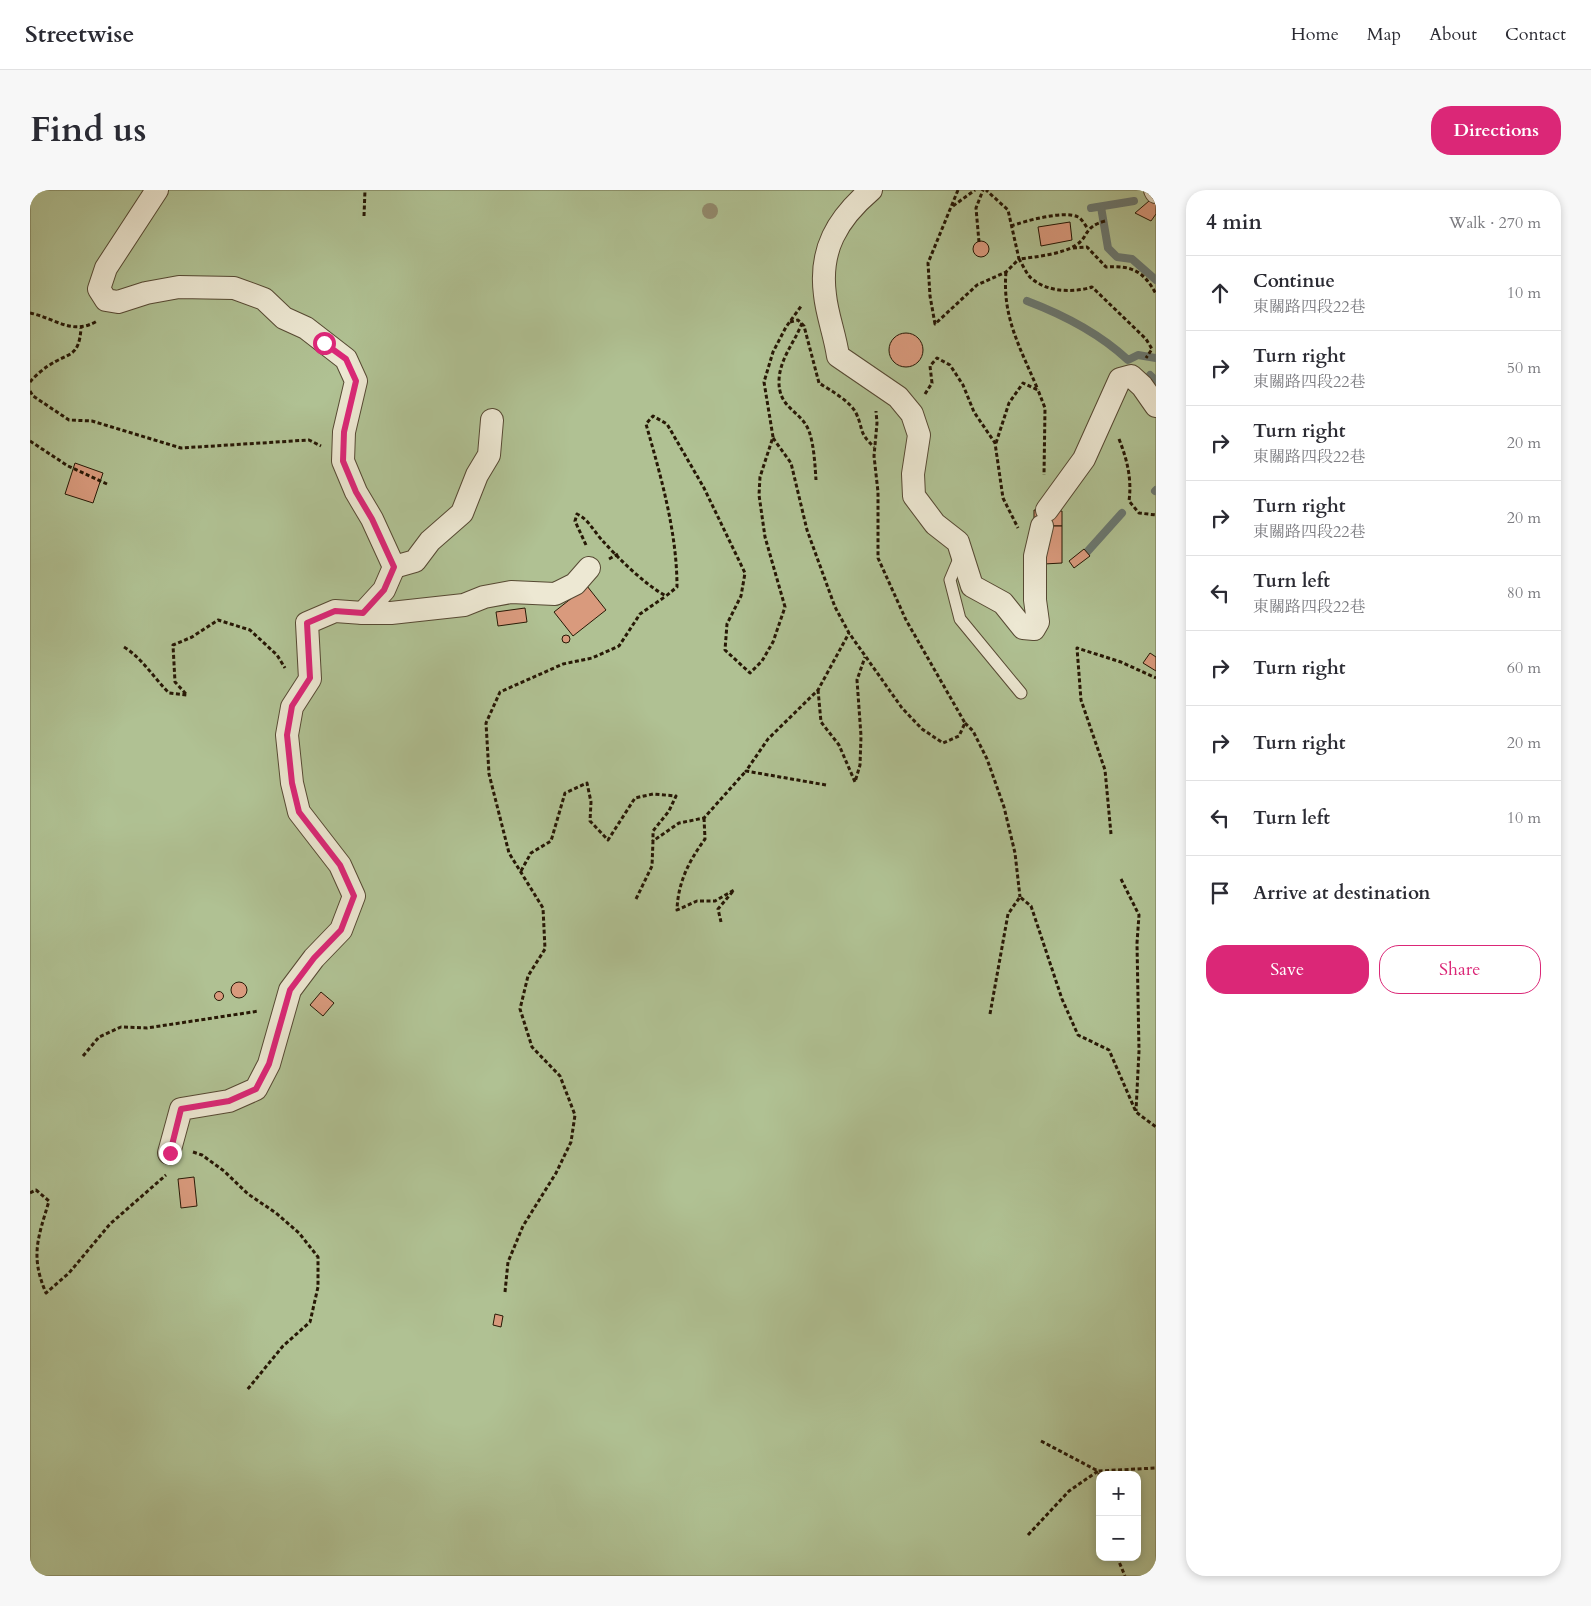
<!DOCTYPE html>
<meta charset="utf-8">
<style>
body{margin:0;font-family:Cardo,"Noto Serif TC",serif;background:#f7f7f7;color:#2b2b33}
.controls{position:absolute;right:15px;bottom:15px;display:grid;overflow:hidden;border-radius:10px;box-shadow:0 2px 8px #0003}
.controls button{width:45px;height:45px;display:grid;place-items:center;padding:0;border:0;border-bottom:1px solid #e1e1e2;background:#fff;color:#2b2b33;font:25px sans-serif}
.stop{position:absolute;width:15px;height:15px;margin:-11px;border:4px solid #db2777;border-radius:50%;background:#fff}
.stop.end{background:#db2777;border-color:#fff;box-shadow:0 1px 5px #0008}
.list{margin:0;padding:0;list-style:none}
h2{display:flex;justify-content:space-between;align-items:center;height:65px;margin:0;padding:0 20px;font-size:21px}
h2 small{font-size:16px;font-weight:400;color:#7c7c81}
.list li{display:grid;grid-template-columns:32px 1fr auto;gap:15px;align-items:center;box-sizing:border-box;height:75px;padding:0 20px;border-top:1px solid #e1e1e2}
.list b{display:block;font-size:19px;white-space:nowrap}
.list p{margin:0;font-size:16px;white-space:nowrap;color:#7c7c81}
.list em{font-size:16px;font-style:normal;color:#7c7c81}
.actions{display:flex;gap:10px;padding:15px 20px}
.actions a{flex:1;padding:11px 0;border:1px solid #db2777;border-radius:20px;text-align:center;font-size:18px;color:#db2777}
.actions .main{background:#db2777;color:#fff}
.icon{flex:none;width:28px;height:28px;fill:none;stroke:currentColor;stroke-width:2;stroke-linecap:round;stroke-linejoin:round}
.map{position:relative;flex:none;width:1126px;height:1386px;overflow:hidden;border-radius:20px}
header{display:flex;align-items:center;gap:30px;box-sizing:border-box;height:70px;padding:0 25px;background:#fff;border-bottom:1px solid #e1e1e2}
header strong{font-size:24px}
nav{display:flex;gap:28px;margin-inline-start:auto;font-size:18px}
.intro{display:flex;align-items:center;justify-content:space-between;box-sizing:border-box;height:120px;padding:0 30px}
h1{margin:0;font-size:35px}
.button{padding:12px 22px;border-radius:20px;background:#db2777;color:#fff;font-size:18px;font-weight:700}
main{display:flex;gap:30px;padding:0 30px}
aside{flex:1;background:#fff;border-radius:20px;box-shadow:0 2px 8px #0003}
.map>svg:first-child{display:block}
.green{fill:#b0c193;stroke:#6c6c4c;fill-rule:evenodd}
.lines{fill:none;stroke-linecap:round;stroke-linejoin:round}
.stream{stroke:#6b7972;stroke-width:8}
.building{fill:#d99a7d;stroke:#271805}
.lane-casing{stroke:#564933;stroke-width:13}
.street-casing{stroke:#564933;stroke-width:24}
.path{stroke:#271805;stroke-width:3;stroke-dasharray:4 2.5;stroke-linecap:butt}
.lane{stroke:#ede8d3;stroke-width:11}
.street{stroke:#ede8d3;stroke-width:22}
.tree{fill:#938c6f}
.route{stroke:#db2777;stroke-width:6}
</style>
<header>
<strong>Streetwise</strong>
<nav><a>Home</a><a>Map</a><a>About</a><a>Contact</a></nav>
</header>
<div class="intro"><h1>Find us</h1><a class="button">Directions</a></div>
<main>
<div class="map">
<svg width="1126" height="1386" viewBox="0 0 1126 1386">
<rect width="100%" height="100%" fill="#e4dbbc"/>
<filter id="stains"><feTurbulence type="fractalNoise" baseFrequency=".004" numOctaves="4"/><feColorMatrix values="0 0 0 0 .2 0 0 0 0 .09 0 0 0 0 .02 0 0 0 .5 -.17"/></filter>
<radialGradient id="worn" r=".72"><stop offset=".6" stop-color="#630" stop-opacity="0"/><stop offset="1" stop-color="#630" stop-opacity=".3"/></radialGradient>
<path class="green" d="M0,0H1126V1386H0ZM1070,1285H1107V1367H1070Z"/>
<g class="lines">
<g class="stream">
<path d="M1071,17L1078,58L1087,67L1102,69L1126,90"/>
<path d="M1061,18L1104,11"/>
<path d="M997,111C1034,125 1069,143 1098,170L1108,165L1126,168"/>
<path d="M1120,185L1126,191"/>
<path d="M1125,301L1126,300"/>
<path d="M1057,362L1092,323"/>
</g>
</g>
<g class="building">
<path d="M1126,5V24L1121,31L1105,23Z"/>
<path d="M1040,32L1042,50L1011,56L1008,37Z"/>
<circle cx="951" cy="59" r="8"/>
<circle cx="876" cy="160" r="17"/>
<path d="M45,273L73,283L63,313L35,304Z"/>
<path d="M1004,320L1032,321V336H1004Z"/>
<path d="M1013,336H1032V373L1014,374Z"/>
<path d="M1054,359L1060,366L1044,378L1039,371Z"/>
<path d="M557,396L576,420L543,446L524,422Z"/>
<path d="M495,418L497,432L468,436L466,422Z"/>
<circle cx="536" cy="449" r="4"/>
<path d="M1120,463L1126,467V481L1113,473Z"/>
<circle cx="209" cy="800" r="8"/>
<circle cx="189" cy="806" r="4.5"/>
<path d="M291,802L304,813L293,826L280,815Z"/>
<path d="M164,987L167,1016L151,1018L148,989Z"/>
<path d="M465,1124L473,1126L471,1137L463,1135Z"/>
</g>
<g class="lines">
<defs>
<path id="lane" d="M931,364L920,390L930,429L991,503"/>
<g id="street">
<path d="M127,0L76,78L69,99L76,110L88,112L116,103L149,97L204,98L234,109L254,128L276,138L316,169L326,191L314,242L313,271L326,302L342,329L364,377L354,400L333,423L305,421L277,433L280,489L262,517L257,545L262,593L269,622L310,675L324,706L311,740L284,768L260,800L239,874L226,899L199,911L151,919L139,963"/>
<path d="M841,0C807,29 789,60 795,105C797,125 805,145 808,166L868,207L882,224L889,245L883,284L884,306L905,334L928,352L942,396L973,413L993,438L1004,439L1008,432L1005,410V366L1012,336"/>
<path d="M1125,0L1126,2"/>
<path d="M1017,320L1054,269L1090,189L1101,186L1112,196L1126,216"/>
<path d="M364,377L385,371L400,351L432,323L447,285L459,265L462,230"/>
<path d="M333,423H361L434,415L454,407L481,402L525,404L545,394L559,378"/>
</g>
</defs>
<use href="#lane" class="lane-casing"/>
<use href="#street" class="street-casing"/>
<g class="path">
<path d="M928,0L898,73L900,106L905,134L947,95L976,82L989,69L978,20L956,0"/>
<path d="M923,16L945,0"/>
<path d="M334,26L335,0"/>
<path d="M1075,31C1053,37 1059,47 1046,55C1033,64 1005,67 989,69C993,75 996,84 1002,89C1018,102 1043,103 1062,97L1116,149L1122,159L1116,168"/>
<path d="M981,36C995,31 1034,20 1048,27C1052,29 1055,35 1058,39"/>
<path d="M949,52L946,18L953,0"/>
<path d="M1043,58L1057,57L1076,77C1101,75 1114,81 1126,104"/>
<path d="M976,82C972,128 991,159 1008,200"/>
<path d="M0,123C25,128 42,146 67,131"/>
<path d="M760,132L768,130L774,136L789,193C800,200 820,211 826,223C834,240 828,242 844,257"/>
<path d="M772,133C765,152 750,168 749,190C748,219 771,220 779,241C784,255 785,275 786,290"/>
<path d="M0,192C5,186 12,180 18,176C39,162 49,168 51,138"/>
<path d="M0,201L3,206L39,230L62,231L151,258L279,250L291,256"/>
<path d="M895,204L902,193L900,176L907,168L920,175L933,195L944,222L965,253L973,308L988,338"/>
<path d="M743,248L761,273L777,340L805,417L819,443L872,518L892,539L913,553L929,546L935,533L876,430L848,368V302L844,266L847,233L846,221"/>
<path d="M1089,249C1097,269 1102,289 1099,311L1109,323L1126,325"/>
<path d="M0,251L38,276L77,294"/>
<path d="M966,253L979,213L993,193L1008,200L1015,218L1014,285"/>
<path d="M556,355L545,331L547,324C558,329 563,340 571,349C588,368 614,394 636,406L647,397C647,342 631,287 616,234L623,226L637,234L674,298L715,383L711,406L697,434L695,460L720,483L732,471L743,452L755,417L735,347L729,305L730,287L743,247L734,192L743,162L756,137L772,115"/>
<path d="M579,369L588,364"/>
<path d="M94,457C113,469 123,487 139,503L157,505L145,492L143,455L162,447L188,430L220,440L247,465L255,478"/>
<path d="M788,500L791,532L809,555L825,592L830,575L831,546L827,490L835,467"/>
<path d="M935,533L943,541L957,569L974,617L985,663L990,707"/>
<path d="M796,595L716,581L738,549L788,500L819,443"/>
<path d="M674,628L675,649C659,671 648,692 647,720L667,711H685L704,700L688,719L691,732"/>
<path d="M1081,644L1075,580L1051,510L1047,458L1091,472L1126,488"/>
<path d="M491,681L501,663L521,651L535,603L557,593L561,612L560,631L578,650L605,608L623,604L646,606L639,621L623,641V651"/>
<path d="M1091,689L1109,725L1107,753L1109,861L1106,921"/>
<path d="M606,709L622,676L623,651L649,633L674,628L716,581"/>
<path d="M960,824L978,724L990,707L1001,716L1032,809L1048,845L1079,860L1106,922L1126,937"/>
<path d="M53,866L69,847L91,837L117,838L229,821"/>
<path d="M163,962L172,965L194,981L218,1004L246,1023L269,1043L288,1067V1097L280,1132L253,1156L217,1200"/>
<path d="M0,1003L6,1000L19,1011C8,1048 0,1066 16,1103L39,1083L80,1034L136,985"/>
<path d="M475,1102L478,1072L493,1036L526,983L541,952L545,925L530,886L502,857L490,819L498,786L515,759L513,718L479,663L459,584L456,533L470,502L533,474L562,468L589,456L610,424L636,406"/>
<path d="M1011,1251L1068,1281L1126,1278"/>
<path d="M998,1345L1039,1301L1068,1281L1070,1287"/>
<path d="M1087,1367L1095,1386"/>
</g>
<use href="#lane" class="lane"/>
<use href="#street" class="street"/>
</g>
<circle class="tree" cx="680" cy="21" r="8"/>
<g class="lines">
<path class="route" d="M140,963L151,919L199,911L226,899L239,874L260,800L284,768L311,740L324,706L310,675L269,622L262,593L257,545L262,516L280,488L277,433L305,421L333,423L354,400L364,377L342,329L326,302L313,271L314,242L326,191L316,169L294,153"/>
</g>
<rect width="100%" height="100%" filter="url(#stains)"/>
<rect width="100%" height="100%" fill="url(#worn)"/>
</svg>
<div class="controls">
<button>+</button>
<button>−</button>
</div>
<div class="stop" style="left:294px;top:153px"></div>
<div class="stop end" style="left:140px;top:963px"></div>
</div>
<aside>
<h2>4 min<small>Walk · 270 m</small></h2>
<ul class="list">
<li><svg class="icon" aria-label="ahead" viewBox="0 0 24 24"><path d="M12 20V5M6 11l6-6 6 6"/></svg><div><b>Continue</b><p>東關路四段22巷</p></div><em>10 m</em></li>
<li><svg class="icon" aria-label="right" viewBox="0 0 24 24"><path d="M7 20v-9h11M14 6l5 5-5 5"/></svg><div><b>Turn right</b><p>東關路四段22巷</p></div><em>50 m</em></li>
<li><svg class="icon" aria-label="right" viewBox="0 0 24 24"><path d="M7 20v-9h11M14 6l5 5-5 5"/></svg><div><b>Turn right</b><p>東關路四段22巷</p></div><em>20 m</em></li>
<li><svg class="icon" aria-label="right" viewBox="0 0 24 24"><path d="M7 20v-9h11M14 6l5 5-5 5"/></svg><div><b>Turn right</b><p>東關路四段22巷</p></div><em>20 m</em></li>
<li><svg class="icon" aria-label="left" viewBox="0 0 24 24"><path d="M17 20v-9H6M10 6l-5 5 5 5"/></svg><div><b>Turn left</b><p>東關路四段22巷</p></div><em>80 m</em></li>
<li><svg class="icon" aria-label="right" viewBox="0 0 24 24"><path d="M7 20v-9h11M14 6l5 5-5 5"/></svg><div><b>Turn right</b></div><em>60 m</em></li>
<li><svg class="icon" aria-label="right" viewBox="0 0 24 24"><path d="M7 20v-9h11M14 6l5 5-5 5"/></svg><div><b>Turn right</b></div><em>20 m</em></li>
<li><svg class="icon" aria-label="left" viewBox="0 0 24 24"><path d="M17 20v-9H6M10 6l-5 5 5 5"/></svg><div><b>Turn left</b></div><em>10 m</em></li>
<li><svg class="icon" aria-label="arrive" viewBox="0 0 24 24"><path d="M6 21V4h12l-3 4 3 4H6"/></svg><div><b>Arrive at destination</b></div></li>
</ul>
<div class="actions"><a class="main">Save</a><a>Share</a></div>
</aside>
</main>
